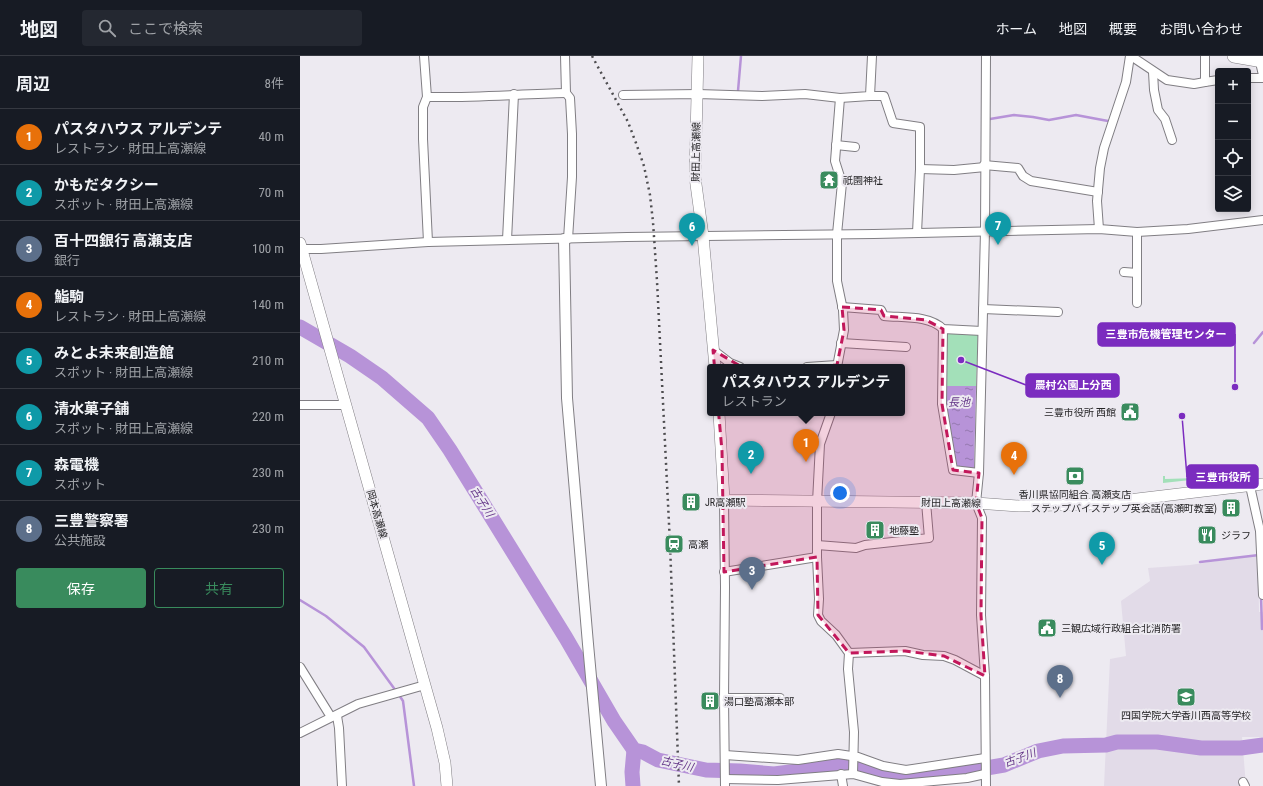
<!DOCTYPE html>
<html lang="ja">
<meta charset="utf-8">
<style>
body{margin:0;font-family:"Roboto Condensed","Noto Sans JP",sans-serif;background:#242831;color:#f1f3f6}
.controls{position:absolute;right:12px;top:12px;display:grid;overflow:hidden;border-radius:4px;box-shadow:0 2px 10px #0003}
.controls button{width:36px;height:36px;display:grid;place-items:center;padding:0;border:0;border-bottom:1px solid #363941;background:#171b24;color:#f1f3f6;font:20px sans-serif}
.you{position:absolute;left:540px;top:437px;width:14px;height:14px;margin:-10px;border:3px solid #fff;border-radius:50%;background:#1a73e8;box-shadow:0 0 0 6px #1a73e833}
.badge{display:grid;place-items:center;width:26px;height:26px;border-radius:50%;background:#398b5d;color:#fff;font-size:13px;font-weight:700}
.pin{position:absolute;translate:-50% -33px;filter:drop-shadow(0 1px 2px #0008)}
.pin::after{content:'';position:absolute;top:21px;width:14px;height:12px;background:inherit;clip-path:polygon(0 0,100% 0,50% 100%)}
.popup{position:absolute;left:407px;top:308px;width:198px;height:52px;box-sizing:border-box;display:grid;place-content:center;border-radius:4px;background:#171b24;filter:drop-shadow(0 1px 3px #0005);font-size:13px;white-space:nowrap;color:#9ea1a6}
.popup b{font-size:15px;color:#f1f3f6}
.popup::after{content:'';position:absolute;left:50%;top:100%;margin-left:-8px;border:8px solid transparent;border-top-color:#171b24}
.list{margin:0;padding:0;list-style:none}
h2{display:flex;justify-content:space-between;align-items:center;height:52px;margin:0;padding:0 16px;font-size:17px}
h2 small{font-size:13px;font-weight:400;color:#9ea1a6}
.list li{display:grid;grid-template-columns:26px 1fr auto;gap:12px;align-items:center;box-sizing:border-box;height:56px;padding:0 16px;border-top:1px solid #363941}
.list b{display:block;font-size:15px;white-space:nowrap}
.list p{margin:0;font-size:13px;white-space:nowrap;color:#9ea1a6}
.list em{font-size:13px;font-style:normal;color:#9ea1a6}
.actions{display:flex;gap:8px;padding:12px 16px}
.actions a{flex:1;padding:9px 0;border:1px solid #398b5d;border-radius:4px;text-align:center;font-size:14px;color:#398b5d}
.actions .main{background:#398b5d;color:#fff}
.icon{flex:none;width:22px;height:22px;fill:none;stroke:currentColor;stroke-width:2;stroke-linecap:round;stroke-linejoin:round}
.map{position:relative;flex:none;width:963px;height:730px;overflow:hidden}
header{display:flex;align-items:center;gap:24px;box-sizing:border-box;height:56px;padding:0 20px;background:#171b24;border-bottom:1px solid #363941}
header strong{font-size:19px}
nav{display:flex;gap:22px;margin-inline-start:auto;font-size:14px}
.search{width:280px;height:36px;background:#242831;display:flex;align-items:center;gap:10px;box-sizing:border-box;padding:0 14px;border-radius:4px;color:#9ea1a6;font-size:15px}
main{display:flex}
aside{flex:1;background:#171b24}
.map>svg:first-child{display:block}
.built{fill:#e2dbe8}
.green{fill:#a3e0b9}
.water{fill:url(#water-ripples)}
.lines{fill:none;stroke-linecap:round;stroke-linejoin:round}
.stream{stroke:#b793d8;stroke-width:2.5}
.river{stroke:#b793d8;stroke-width:15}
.minor-casing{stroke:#807e83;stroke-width:10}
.tertiary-casing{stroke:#807e83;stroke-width:12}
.secondary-casing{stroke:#807e83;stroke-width:12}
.primary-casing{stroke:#807e83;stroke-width:14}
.minor{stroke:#fff;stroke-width:8}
.tertiary{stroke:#fff;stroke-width:10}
.secondary{stroke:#fff;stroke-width:11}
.primary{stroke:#fff;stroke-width:13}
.rail{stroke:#4e4d50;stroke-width:2.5;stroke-dasharray:2 4;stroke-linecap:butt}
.marked{fill:#c2185b;fill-opacity:0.2;stroke:#c2185b;stroke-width:3;stroke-dasharray:8 5;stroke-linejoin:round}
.labels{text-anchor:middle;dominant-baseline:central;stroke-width:4;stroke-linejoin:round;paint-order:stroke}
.street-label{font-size:10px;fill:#262527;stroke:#edeaf1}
.poi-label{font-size:10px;fill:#262527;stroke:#edeaf1;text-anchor:start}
.water-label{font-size:11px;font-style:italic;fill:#633587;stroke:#edeaf1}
.leader{fill:none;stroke:#7b2cbf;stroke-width:1.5}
.callout-dot{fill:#7b2cbf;stroke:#edeaf1;stroke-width:1.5}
.callout{fill:#7b2cbf;stroke:#7b2cbf;stroke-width:1.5}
.callout-label{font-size:11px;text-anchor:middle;font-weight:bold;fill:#fff}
</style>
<header>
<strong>地図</strong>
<div class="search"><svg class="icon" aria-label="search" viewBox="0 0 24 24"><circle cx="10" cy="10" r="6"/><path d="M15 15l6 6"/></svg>ここで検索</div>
<nav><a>ホーム</a><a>地図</a><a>概要</a><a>お問い合わせ</a></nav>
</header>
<main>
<aside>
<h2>周辺<small>8件</small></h2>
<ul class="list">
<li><span class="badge" style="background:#e8710a">1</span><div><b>パスタハウス アルデンテ</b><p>レストラン · 財田上高瀬線</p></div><em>40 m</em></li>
<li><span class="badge" style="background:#0f9aa8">2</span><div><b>かもだタクシー</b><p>スポット · 財田上高瀬線</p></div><em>70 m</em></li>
<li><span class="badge" style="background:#5c6f8a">3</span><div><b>百十四銀行 高瀬支店</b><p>銀行</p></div><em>100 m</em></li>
<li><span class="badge" style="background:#e8710a">4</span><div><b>鮨駒</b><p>レストラン · 財田上高瀬線</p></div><em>140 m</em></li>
<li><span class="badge" style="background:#0f9aa8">5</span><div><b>みとよ未来創造館</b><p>スポット · 財田上高瀬線</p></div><em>210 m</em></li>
<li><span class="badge" style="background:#0f9aa8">6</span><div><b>清水菓子舗</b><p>スポット · 財田上高瀬線</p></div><em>220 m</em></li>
<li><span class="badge" style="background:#0f9aa8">7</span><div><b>森電機</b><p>スポット</p></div><em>230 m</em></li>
<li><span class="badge" style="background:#5c6f8a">8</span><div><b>三豊警察署</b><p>公共施設</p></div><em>230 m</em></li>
</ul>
<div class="actions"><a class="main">保存</a><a>共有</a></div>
</aside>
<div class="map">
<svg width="963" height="730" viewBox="0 0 963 730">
<defs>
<pattern id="water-ripples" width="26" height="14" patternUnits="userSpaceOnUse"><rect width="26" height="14" fill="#b793d8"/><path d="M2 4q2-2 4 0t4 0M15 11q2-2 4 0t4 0" fill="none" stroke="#9578af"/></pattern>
</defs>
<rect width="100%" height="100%" fill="#edeaf1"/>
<path class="built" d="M958,499L959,556H963V681H942L946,730H804L810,603L826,600L821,545L850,525L848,512L890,509Z"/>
<g class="green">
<path d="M645,277L678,278L676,330H644Z"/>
<path d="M954,414V417L863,427V420H865V423L897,422V419H921V416Z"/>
</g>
<path class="water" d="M644,330H676L674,413L654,412L647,375Z"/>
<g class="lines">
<g class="stream">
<path d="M438,35L441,0"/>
<path d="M690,63L714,59L733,61L749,64L776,59L808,65"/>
<path d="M954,287L963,276"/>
<path d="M900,506L959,499"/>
<path d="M961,540L962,573"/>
<path d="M0,544L26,560L64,591L96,635"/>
<path d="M99,639L103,645L114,730"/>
</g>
<g class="river">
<path d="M0,271L50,300L82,322L128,362L150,394L266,582L314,665L334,694L343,696L358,704L406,714L440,715L474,718L538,710L563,711L595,720H621L669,715L704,709L738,695L763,690L806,689L817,686H857L901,692H941L963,689"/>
<path d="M333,730L332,716L334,694"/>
</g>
<defs>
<g id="minor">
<path d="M124,0L127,41L123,51V83L128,186"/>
<path d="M265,0L266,37L270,42L272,78V121L268,183"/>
<path d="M686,0L685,175L679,417L676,447L682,462L681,559L685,620L686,730"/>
<path d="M831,0L867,24L894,28L905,26"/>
<path d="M905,0V26L918,24"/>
<path d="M959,2L963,19"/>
<path d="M853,16L854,34L858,54L865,63L872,84"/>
<path d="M948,22H963"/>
<path d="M323,39L398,38L462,40L505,38L540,42L570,40L572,0"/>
<path d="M570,40H584L593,67L620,71V113L617,177"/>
<path d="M127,41C173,42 220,38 266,37"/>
<path d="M536,89L555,91"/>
<path d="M684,109L718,112L723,120L731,125L798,136"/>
<path d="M620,113L654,114L685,111"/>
<path d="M799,173L797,145L800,112L804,92L826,26L830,0"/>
<path d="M207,184L214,38"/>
<path d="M0,193H21L128,186L327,181L574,178L799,173L837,176L888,173L963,164"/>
<path d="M824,216L837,217"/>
<path d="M837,247V176"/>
<path d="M542,251L581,254L584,260C602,262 629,259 643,273L682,275"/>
<path d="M683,253L758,256"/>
<path d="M643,273L642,348L653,414L679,417"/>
<path d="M541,287L606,291"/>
<path d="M413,294L430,307L440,311"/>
<path d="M507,311L537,309"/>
<path d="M537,311L544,274L543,254L537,225V178L542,127L535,105L540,42"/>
<path d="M0,349H46"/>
<path d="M531,357L520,388L517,446V501L519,543L518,559L521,565L536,579L549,597L548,613L554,676L553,718"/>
<path d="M950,430L960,475L963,539"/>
<path d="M424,444L425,531L424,642L425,730"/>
<path d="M517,489L556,492L565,489L629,482L626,446"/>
<path d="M424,516L517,501"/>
<path d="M549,597L605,595L623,599L644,600L655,604L685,620"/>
<path d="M0,611L31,661"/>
<path d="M424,642H480"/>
<path d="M37,660L39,672L42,730"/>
<path d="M0,677L58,648L125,629"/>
<path d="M425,699L498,704L538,698L558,701L583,710L606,714L685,702"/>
<path d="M541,718L543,730"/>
<path d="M425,723L478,724L553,718L582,726L600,728L667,722L685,718"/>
<path d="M943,726L945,730"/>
</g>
<path id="tertiary" d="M264,183L267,342L288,588L301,730"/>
<g id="secondary">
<path d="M398,0L395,121L403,180L415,311"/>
<path d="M0,187L137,672L145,707L147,730"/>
<path d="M419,357L424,444L676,447L719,450L795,448L963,428"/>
</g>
<path id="primary" d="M934,0L963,5"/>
</defs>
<use href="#minor" class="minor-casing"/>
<use href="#tertiary" class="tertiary-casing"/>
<use href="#secondary" class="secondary-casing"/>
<use href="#primary" class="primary-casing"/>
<use href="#minor" class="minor"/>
<use href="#tertiary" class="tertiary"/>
<use href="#secondary" class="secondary"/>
<use href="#primary" class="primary"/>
<path class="rail" d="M292,0L328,66L336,87L344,110L350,139L353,166L357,225L370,488L379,730"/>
</g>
<path class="marked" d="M542,251L581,254L584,260L626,264L643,273L642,348L653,414L679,417L676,447L682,462L681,559L685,620L644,600L605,595L549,597L518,559L517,501L424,516L422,395L413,294L447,314L537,309L544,274Z"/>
<defs>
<symbol id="temple-square" viewBox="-11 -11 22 22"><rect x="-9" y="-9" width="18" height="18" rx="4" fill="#398b5d" stroke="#edeaf1"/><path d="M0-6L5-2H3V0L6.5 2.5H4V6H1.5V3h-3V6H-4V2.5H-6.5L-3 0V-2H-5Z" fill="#fff"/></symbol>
<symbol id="civic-square" viewBox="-11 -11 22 22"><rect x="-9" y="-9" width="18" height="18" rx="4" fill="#398b5d" stroke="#edeaf1"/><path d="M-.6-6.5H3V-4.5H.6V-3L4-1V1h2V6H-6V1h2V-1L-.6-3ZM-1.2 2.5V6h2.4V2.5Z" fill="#fff"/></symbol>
<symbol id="bank-square" viewBox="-11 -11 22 22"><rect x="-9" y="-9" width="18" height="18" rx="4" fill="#398b5d" stroke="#edeaf1"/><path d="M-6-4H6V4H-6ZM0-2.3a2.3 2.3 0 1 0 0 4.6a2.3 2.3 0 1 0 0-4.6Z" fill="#fff"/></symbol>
<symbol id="building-square" viewBox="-11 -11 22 22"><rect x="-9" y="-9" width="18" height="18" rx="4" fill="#398b5d" stroke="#edeaf1"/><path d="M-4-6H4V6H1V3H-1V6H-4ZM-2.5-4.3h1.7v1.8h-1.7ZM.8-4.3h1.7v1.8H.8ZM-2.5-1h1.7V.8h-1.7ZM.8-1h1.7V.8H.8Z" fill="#fff"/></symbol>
<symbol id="restaurant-square" viewBox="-11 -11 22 22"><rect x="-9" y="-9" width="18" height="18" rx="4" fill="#398b5d" stroke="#edeaf1"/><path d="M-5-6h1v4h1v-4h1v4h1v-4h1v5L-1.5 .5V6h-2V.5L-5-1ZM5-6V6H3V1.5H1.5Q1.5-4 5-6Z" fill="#fff"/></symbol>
<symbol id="station-square" viewBox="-11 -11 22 22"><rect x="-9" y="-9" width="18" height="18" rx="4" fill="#398b5d" stroke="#edeaf1"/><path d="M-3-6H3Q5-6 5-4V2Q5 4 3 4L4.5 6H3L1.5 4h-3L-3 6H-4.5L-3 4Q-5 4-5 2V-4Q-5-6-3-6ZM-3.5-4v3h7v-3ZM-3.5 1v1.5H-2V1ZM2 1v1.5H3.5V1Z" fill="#fff"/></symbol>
<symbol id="school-square" viewBox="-11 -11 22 22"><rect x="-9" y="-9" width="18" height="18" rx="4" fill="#398b5d" stroke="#edeaf1"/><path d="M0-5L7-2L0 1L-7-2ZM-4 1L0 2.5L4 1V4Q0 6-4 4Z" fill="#fff"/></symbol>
</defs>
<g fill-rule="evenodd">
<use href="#temple-square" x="518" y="113" width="22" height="22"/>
<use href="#civic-square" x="819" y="345" width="22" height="22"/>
<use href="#bank-square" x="764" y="409" width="22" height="22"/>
<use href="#building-square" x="380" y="435" width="22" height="22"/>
<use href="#building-square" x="920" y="441" width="22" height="22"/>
<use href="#building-square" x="564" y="463" width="22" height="22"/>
<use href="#restaurant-square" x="896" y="468" width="22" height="22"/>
<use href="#station-square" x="363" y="477" width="22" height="22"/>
<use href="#civic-square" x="736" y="561" width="22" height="22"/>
<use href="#school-square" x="875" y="630" width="22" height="22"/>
<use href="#building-square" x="399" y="634" width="22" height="22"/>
</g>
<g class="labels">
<g class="street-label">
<text transform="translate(396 96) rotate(-89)">財田上高瀬線</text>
<text transform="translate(651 447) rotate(1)">財田上高瀬線</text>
<text transform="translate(77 458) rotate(74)">岡本高瀬線</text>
</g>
<g class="poi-label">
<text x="543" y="124">祇園神社</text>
<text x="816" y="356" text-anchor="end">三豊市役所 西館</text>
<text x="775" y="438" text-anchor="middle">香川県協同組合 高瀬支店</text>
<text x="405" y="446">JR高瀬駅</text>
<text x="917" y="452" text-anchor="end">ステップバイステップ英会話(高瀬町教室)</text>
<text x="589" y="474">地藤塾</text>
<text x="921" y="479">ジラフ</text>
<text x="388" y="488">高瀬</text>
<text x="761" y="572">三観広域行政組合北消防署</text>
<text x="424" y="645">湯口塾高瀬本部</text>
<text x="886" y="659" text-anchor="middle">四国学院大学香川西高等学校</text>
</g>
<g class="water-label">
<text x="659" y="346">長池</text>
<text transform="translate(182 446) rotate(58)">古子川</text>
<text transform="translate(720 702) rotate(-20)">古子川</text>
<text transform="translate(377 708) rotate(13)">古子川</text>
</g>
</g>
<path class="leader" d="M935 331L935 278M661 304L726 329M882 360L887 421"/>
<g class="callout-dot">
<circle cx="935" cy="331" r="4"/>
<circle cx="661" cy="304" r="4"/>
<circle cx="882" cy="360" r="4"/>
</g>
<g class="callout">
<rect x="798" y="267" width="137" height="23" rx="4"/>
<rect x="726" y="318" width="93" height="23" rx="4"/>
<rect x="887" y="409" width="71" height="23" rx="4"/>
</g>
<g class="callout-label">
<text x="866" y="282">三豊市危機管理センター</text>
<text x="773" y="333">農村公園上分西</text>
<text x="923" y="425">三豊市役所</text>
</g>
</svg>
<div class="controls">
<button>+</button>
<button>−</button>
<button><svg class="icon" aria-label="locate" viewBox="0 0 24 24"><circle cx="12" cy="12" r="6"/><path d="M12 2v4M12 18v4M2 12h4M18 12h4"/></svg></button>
<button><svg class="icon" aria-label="layers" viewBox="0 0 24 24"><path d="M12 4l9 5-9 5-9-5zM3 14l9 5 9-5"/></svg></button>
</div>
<div class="you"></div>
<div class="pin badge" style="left:506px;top:406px;background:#e8710a">1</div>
<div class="popup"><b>パスタハウス アルデンテ</b>レストラン</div>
<div class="pin badge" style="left:451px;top:418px;background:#0f9aa8">2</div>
<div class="pin badge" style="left:452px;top:534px;background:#5c6f8a">3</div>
<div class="pin badge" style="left:714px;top:419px;background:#e8710a">4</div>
<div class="pin badge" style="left:802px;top:509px;background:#0f9aa8">5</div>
<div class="pin badge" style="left:392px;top:190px;background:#0f9aa8">6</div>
<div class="pin badge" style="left:698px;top:189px;background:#0f9aa8">7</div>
<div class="pin badge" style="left:760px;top:642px;background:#5c6f8a">8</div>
</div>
</main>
